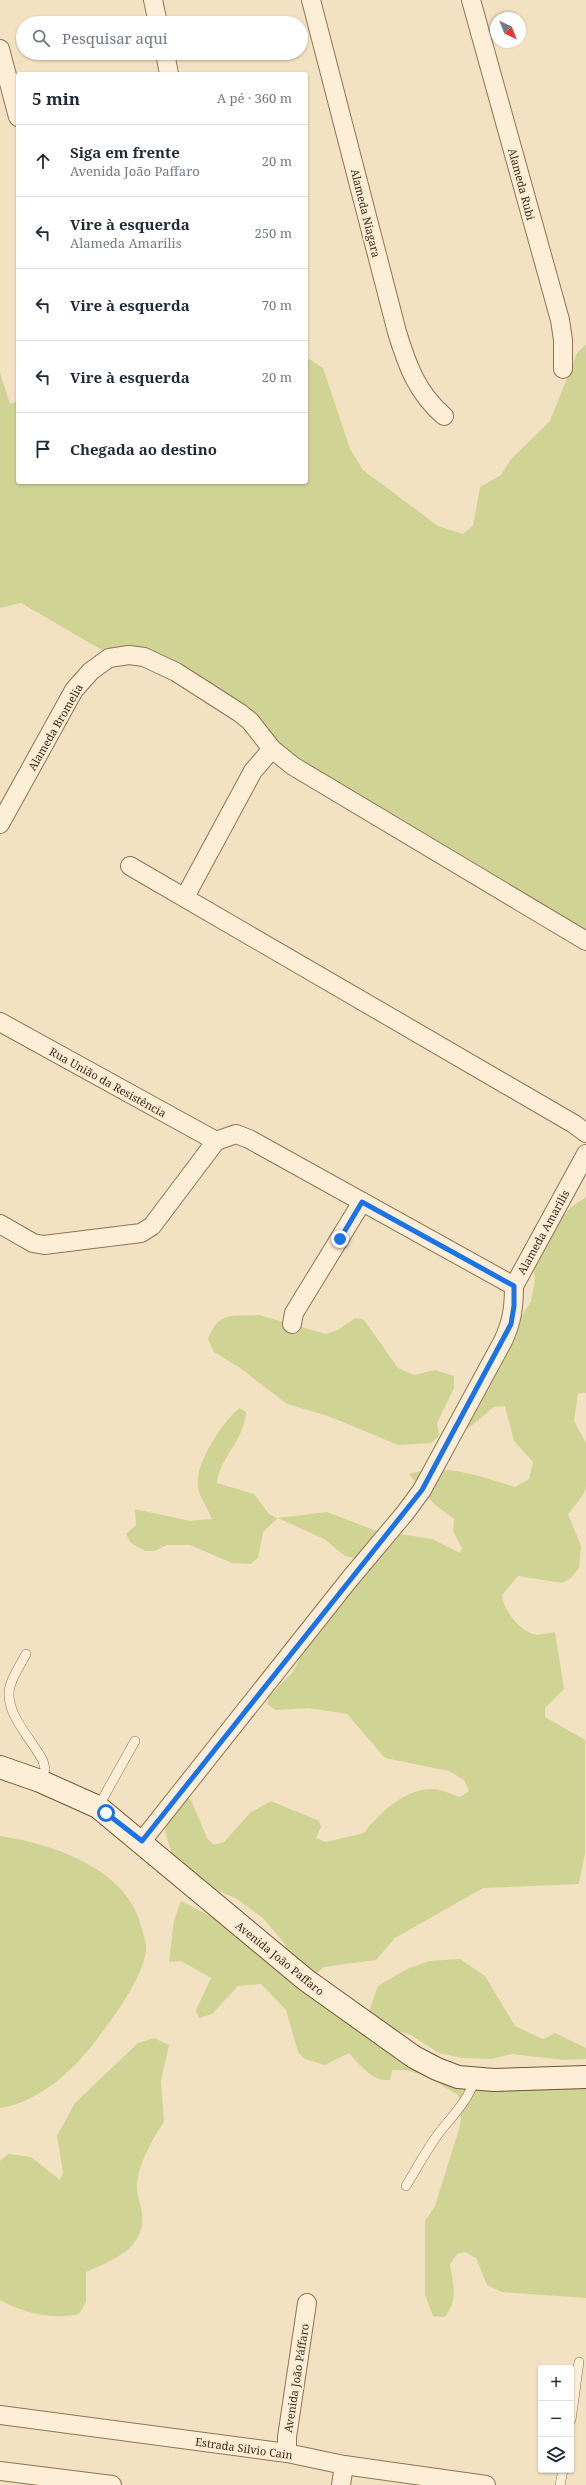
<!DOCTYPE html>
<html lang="pt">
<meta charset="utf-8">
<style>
body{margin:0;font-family:"Noto Serif",serif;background:#f6f6f7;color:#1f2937}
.controls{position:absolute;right:12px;bottom:12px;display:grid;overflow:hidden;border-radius:4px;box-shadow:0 1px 3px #0004}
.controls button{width:36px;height:36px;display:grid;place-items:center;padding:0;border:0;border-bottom:1px solid #e0e1e3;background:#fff;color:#1f2937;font:20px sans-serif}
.compass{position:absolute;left:490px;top:12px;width:36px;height:36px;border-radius:50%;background:#fff;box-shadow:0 1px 3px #0004;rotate:137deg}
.stop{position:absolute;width:12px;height:12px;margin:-9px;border:3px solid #1a73e8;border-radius:50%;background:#fff}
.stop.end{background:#1a73e8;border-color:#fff;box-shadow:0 1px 4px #0008}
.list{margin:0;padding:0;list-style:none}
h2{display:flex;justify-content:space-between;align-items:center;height:52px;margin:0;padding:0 16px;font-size:17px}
h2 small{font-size:13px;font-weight:400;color:#747a83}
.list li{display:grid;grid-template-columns:26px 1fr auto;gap:12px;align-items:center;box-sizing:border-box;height:72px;padding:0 16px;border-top:1px solid #e0e1e3}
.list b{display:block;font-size:15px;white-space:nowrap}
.list p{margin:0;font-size:13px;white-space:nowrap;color:#747a83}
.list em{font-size:13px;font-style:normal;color:#747a83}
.icon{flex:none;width:22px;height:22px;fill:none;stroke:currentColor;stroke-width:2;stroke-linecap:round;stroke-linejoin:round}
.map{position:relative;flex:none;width:586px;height:2485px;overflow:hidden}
.search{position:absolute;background:#fff;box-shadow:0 1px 3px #0004;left:16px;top:16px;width:292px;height:44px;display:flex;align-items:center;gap:10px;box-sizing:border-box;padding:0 14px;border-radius:22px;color:#747a83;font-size:15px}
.panel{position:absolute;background:#fff;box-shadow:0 1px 3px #0004;left:16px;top:72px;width:292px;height:412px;border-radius:4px}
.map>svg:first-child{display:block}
.green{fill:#cfd394}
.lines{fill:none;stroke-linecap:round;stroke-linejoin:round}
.lane-casing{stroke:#907256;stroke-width:10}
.street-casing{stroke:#907256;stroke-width:20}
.secondary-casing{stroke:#71533a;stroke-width:24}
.lane{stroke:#fdefd7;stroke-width:9}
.street{stroke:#fdefd7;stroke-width:18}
.secondary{stroke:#fdefd7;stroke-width:22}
.route{stroke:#1a73e8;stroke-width:5}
.labels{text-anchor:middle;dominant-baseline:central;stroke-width:4;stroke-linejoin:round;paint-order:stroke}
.street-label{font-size:11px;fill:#3e2b1c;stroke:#faecd3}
</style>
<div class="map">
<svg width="586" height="2485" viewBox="0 0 586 2485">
<rect width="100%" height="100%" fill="#f3e2c2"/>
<g class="green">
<path d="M586,344V941L272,749L250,721L144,657H114L21,603L0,608V373L10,404L18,401V482H306V357L323,368L350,449L363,470L438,526L463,534L473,526L480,487L501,475L511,459L550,421L577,353Z"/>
<path d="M586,1197V1393H578L574,1421L586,1443V1487L583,1495L568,1514L581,1546L579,1568L571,1578L562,1583L518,1576L502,1595C503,1609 518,1629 533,1634C539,1636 549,1633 555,1632L564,1689L545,1708V1717L585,1740V1853L579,1884L483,1888L395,1938L376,1960L324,1967L315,1975L362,2015L370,2009L378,1986L407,1969L429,1961L460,1959L485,1976L515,2026L543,2039L555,2033L586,2048V2059L564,2060L512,2054L491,2059L462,2058L439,2053L409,2034L400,2032L394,2035L429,2068L586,2077V2298L502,2292L487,2285L476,2258L465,2252L457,2254L450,2264C453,2283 459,2302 444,2317L433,2316L425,2295V2221L435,2206L460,2126L462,2107L458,2095C438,2083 416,2068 392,2070L390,2080C372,2082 360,2065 349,2053L325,2065L305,2059L298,2052L286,2010L261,1984L238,1986L212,2014L199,2018L196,2010L211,1978L181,1961L169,1962L174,1920L181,1901L282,1953L286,1949L285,1944L263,1918L237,1899L199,1882L173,1858L165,1831L170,1815L187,1798L191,1800L207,1838L214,1845L224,1842L250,1813L271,1801L319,1821L321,1827L316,1838L326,1842L364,1833C379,1813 406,1788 433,1789C442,1789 452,1795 460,1797L469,1791L464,1780L449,1771L385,1758L347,1714L309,1708L276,1710L267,1704L269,1696L293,1672L314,1630L363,1560L345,1556L324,1539L278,1518L263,1532L258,1558L250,1564L232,1563L190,1545H167L154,1551H145L131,1543L126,1534L136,1525L135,1509L190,1521L212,1519C208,1509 200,1498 198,1488C194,1464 222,1423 239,1408L246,1412C245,1439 220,1457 217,1483L254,1494L269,1514L277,1518L327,1512L374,1530L432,1539L460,1553L462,1548L453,1531L454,1519L434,1504L409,1474C447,1463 478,1476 515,1487L529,1479L533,1462L514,1441L505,1406L494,1407L460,1435L486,1376L531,1301L535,1280L530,1248L546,1237L570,1208Z"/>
<path d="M259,1315L326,1334L338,1330L355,1318L364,1320L398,1368L414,1375L435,1370L454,1376V1388L437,1423L439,1436L431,1443L398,1445L328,1416L287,1404L240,1368L214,1352L208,1339C219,1310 232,1317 259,1315Z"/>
<path d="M0,1836C53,1844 130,1869 142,1930C144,1936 147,1945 146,1951C142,1978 116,2014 100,2035C77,2067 41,2102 0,2108Z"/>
<path d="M154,2038L169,2045L161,2081L164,2122C153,2138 139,2163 137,2183C136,2193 141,2204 142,2213C146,2249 112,2260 86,2272V2302L79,2314C53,2320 23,2313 0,2300V2161L8,2154L31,2157L60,2180L63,2173L57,2136L75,2103L138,2043Z"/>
</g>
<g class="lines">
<defs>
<g id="lane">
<path d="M26,1654C20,1666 8,1682 9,1696C10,1719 33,1741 43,1761L45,1769L40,1781"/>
<path d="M98,1807L135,1741"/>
<path d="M406,2186C417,2168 427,2149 439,2133C453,2115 468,2101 475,2079"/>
<path d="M571,2420L579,2362"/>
<path d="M560,2485L563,2470"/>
</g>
<g id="street">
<path d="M153,0L158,23"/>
<path d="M311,0L397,332C407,365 417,393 444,416"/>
<path d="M471,0L560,320L563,340V369"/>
<path d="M0,49L18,117"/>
<path d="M165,53L169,74"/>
<path d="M0,824L74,690L91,671L109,658L129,655L144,657L176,672L240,713L250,721L272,749L293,766L586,941"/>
<path d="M130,866L574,1124L586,1133"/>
<path d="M185,897L253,771L272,749"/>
<path d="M0,1022L216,1141"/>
<path d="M0,1224L33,1243L44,1245L141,1233L152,1226L216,1141L236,1134L249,1139L514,1286"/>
<path d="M292,1324L294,1313L362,1202"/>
<path d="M142,1841L348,1581L405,1513L422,1490L503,1341C512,1322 514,1307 514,1286L586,1154"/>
<path d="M0,2415L287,2453L344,2465L486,2485"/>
<path d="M287,2453V2437L307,2303"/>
<path d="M0,2471L112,2485"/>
<path d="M341,2485L344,2465"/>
</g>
<path id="secondary" d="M0,1767L40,1781L98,1807L306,1980L414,2057L437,2069L458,2077L494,2080L586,2077"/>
</defs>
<use href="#lane" class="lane-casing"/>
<use href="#street" class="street-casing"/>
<use href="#secondary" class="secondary-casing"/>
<use href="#lane" class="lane"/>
<use href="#street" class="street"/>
<use href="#secondary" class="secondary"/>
</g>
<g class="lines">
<path class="route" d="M106,1813L142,1841L422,1490L511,1324L514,1306V1286L362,1202L340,1239"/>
</g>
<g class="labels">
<g class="street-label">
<text transform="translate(522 184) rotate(75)">Alameda Rubi</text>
<text transform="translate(366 213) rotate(76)">Alameda Niagara</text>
<text transform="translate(55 727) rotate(-60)">Alameda Bromelia</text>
<text transform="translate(108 1082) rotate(29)">Rua União da Resistência</text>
<text transform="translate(543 1232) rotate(-61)">Alameda Amarilis</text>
<text transform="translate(280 1958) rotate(39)">Avenida João Paffaro</text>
<text transform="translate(296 2378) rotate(-81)">Avenida João Páffaro</text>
<text transform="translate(244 2448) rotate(8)">Estrada Silvio Cain</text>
</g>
</g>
</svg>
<div class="controls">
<button>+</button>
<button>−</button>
<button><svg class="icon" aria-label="layers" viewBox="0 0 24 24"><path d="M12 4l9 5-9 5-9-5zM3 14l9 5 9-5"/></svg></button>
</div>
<svg class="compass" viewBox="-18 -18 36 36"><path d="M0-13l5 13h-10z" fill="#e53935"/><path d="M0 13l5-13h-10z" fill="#747a83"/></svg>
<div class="stop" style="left:106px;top:1813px"></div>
<div class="stop end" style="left:340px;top:1239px"></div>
<div class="search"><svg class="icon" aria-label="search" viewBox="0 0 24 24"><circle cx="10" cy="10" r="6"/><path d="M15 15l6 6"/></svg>Pesquisar aqui</div>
<section class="panel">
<h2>5 min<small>A pé · 360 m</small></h2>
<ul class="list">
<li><svg class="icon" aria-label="ahead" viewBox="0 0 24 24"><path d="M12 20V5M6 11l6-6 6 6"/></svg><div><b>Siga em frente</b><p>Avenida João Paffaro</p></div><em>20 m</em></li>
<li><svg class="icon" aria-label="left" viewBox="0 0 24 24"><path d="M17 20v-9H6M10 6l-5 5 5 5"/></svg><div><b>Vire à esquerda</b><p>Alameda Amarilis</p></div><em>250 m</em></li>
<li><svg class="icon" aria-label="left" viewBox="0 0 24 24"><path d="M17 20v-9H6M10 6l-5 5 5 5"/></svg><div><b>Vire à esquerda</b></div><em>70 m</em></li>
<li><svg class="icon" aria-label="left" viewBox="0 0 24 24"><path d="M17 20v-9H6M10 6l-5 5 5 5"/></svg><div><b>Vire à esquerda</b></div><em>20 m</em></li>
<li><svg class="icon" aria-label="arrive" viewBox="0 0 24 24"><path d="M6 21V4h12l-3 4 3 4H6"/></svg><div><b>Chegada ao destino</b></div></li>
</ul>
</section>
</div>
